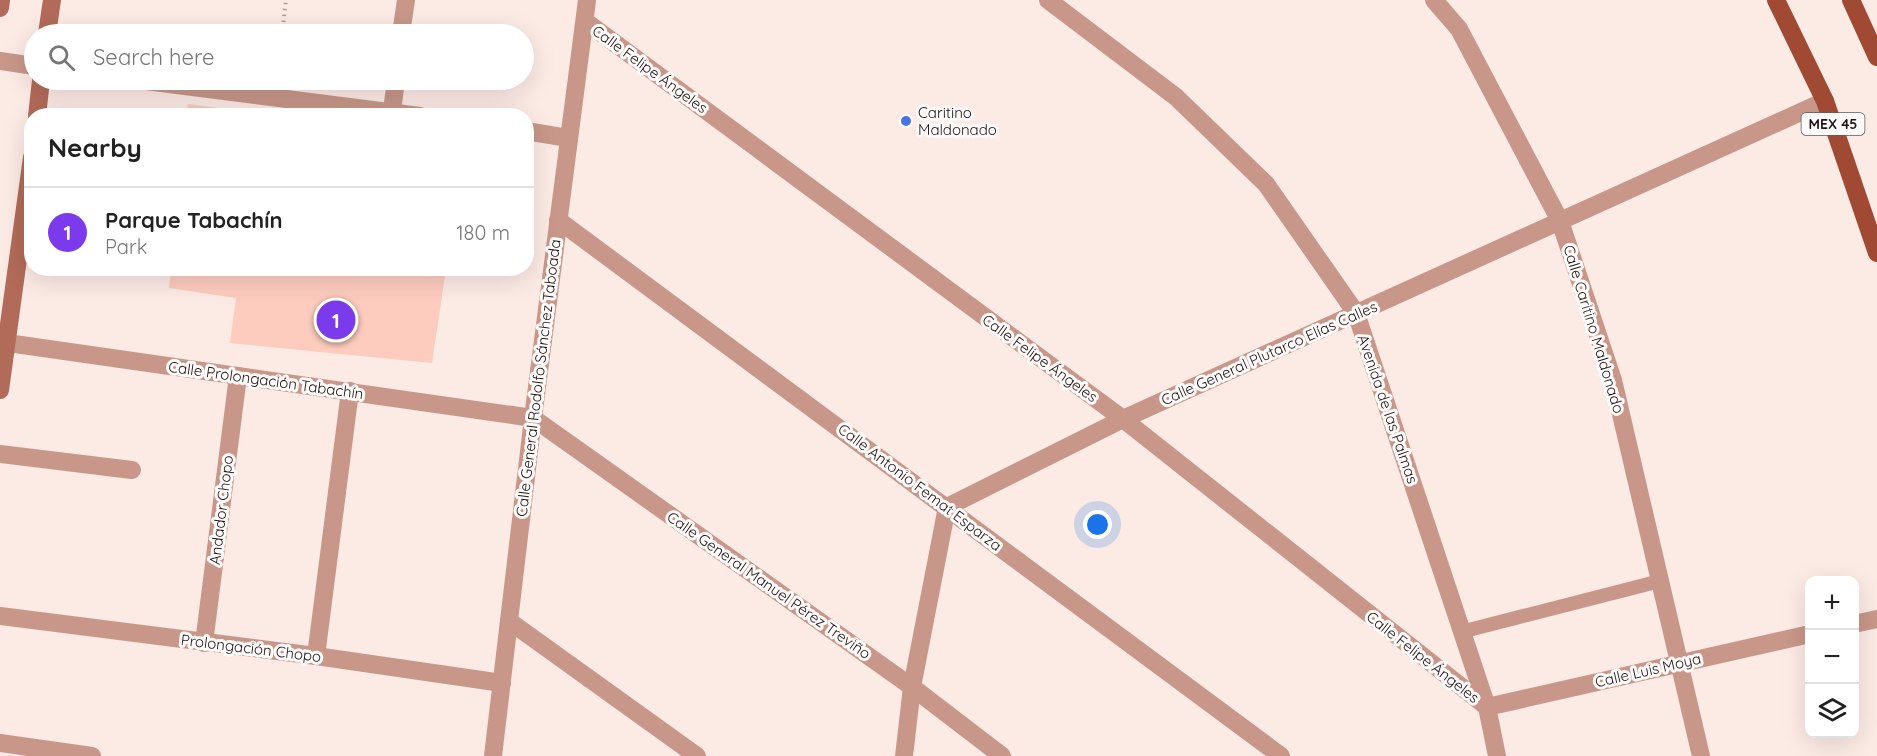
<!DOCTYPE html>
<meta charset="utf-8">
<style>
body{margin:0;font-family:Quicksand,sans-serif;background:#f6f6f6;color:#222}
.controls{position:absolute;right:18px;bottom:18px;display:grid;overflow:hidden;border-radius:12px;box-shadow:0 6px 24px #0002}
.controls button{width:54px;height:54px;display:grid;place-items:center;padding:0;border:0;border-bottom:2px solid #e0e0e0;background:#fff;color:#222;font:30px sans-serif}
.you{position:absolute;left:1098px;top:525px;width:21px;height:21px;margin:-15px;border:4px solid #fff;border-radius:50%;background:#1a73e8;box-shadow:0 0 0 9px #1a73e833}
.badge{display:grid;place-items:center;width:39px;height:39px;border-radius:50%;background:#7c3aed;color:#fff;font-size:20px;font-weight:700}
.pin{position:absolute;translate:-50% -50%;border:3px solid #fff;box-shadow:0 2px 6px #0006}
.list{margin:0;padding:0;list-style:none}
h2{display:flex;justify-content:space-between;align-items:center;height:78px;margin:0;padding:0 24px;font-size:26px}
h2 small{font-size:20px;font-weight:400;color:#767676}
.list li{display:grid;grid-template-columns:39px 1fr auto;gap:18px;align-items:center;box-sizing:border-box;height:90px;padding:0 24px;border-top:2px solid #e0e0e0}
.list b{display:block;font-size:22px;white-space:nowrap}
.list p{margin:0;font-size:20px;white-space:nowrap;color:#767676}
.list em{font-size:20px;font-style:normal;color:#767676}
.icon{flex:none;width:33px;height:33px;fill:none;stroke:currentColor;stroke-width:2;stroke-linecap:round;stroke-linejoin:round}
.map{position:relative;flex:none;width:1877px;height:756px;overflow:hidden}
.search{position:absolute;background:#fff;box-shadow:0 6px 24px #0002;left:24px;top:24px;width:510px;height:66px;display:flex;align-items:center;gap:15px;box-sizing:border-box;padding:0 21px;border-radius:33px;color:#767676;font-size:22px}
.panel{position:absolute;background:#fff;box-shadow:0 6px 24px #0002;left:24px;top:108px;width:510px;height:168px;border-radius:24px}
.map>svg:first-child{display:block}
.green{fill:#fdccbe}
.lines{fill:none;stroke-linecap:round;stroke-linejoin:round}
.path{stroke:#ad9f9b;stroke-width:4;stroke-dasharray:1.5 4.5;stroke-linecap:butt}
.service{stroke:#c89789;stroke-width:14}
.minor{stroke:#c89789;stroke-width:18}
.tertiary{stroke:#c89789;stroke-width:18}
.secondary{stroke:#b26b58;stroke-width:18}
.primary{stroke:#a04a33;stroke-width:18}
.poi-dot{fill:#4475e6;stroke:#fffbfa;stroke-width:2}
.labels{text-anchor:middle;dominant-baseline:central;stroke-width:6;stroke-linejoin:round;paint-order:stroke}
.shield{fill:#fffbfa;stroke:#5f5a58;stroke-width:1.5}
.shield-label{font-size:14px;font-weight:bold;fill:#1b1513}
.street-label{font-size:15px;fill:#1b1513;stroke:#fffbfa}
.poi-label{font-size:15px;fill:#1b1513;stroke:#fffbfa;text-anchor:start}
</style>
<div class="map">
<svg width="1877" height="756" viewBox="0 0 1877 756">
<rect width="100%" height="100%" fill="#fceae5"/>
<g class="green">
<path d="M188,104L271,115H187Z"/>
<path d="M171,269H446L432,363L230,343L236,298L169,288Z"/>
</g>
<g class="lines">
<path class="path" d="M282,34L286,0"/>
<path class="service" d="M1461,632L1660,581"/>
<g class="minor">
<path d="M1048,0L1176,97L1266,184L1356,313L1487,707L1497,756"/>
<path d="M1434,0L1459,29L1560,221L1613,380L1701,756"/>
<path d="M585,21L1123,419L1487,707L1810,634"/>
<path d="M401,34L406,0"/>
<path d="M0,61L34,66"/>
<path d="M138,80L420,116"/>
<path d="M392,111L396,80"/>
<path d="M526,131L568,138"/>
<path d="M558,220L1281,756"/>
<path d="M0,342L533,418L912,687L1002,756"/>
<path d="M0,454L132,470"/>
<path d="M0,616L316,656L502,683"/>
<path d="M509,621L697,756"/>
<path d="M1854,624L1877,619"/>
<path d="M204,643L238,376"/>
<path d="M316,656L350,391"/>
<path d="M0,743L92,756"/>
<path d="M904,756L912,687L947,507L1123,419L1825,101"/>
</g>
<path class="tertiary" d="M493,756L533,418L587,0"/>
<g class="secondary">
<path d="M0,8L1,0"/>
<path d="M47,34L52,0"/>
<path d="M37,116L41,80"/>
<path d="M0,390L32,157"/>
</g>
<g class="primary">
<path d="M1776,0L1825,101L1877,253"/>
<path d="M1851,0L1877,57"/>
</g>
</g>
<circle class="poi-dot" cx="906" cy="121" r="6"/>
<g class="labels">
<rect class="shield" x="1801.5" y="113" width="63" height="22" rx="4.5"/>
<g class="shield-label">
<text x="1833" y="124">MEX 45</text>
</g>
<g class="street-label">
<text transform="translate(650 69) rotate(36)">Calle Felipe Ángeles</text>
<text transform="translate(1594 329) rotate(73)">Calle Caritino Maldonado</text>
<text transform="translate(1269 353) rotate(-24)">Calle General Plutarco Elías Calles</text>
<text transform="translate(1040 358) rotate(36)">Calle Felipe Ángeles</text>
<text transform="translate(538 378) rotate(-83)">Calle General Rodolfo Sánchez Taboada</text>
<text transform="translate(266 380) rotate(8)">Calle Prolongación Tabachín</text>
<text transform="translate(1388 409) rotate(71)">Avenida de las Palmas</text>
<text transform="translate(920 487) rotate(37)">Calle Antonio Femat Esparza</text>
<text transform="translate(221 510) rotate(-83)">Andador Chopo</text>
<text transform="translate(769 585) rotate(35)">Calle General Manuel Pérez Treviño</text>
<text transform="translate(251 648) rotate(7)">Prolongación Chopo</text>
<text transform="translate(1423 657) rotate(38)">Calle Felipe Ángeles</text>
<text transform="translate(1648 670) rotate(-13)">Calle Luis Moya</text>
</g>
<g class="poi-label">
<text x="918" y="112">Caritino<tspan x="918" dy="17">Maldonado</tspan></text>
</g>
</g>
</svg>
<div class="controls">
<button>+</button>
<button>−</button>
<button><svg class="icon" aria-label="layers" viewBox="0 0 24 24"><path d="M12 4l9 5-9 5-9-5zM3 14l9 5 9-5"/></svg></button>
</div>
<div class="you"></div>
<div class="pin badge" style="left:336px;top:320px">1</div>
<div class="search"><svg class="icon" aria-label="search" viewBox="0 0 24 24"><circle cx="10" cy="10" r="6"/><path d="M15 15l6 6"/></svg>Search here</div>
<section class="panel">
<h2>Nearby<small></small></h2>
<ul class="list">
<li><span class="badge">1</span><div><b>Parque Tabachín</b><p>Park</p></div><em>180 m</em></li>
</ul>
</section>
</div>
